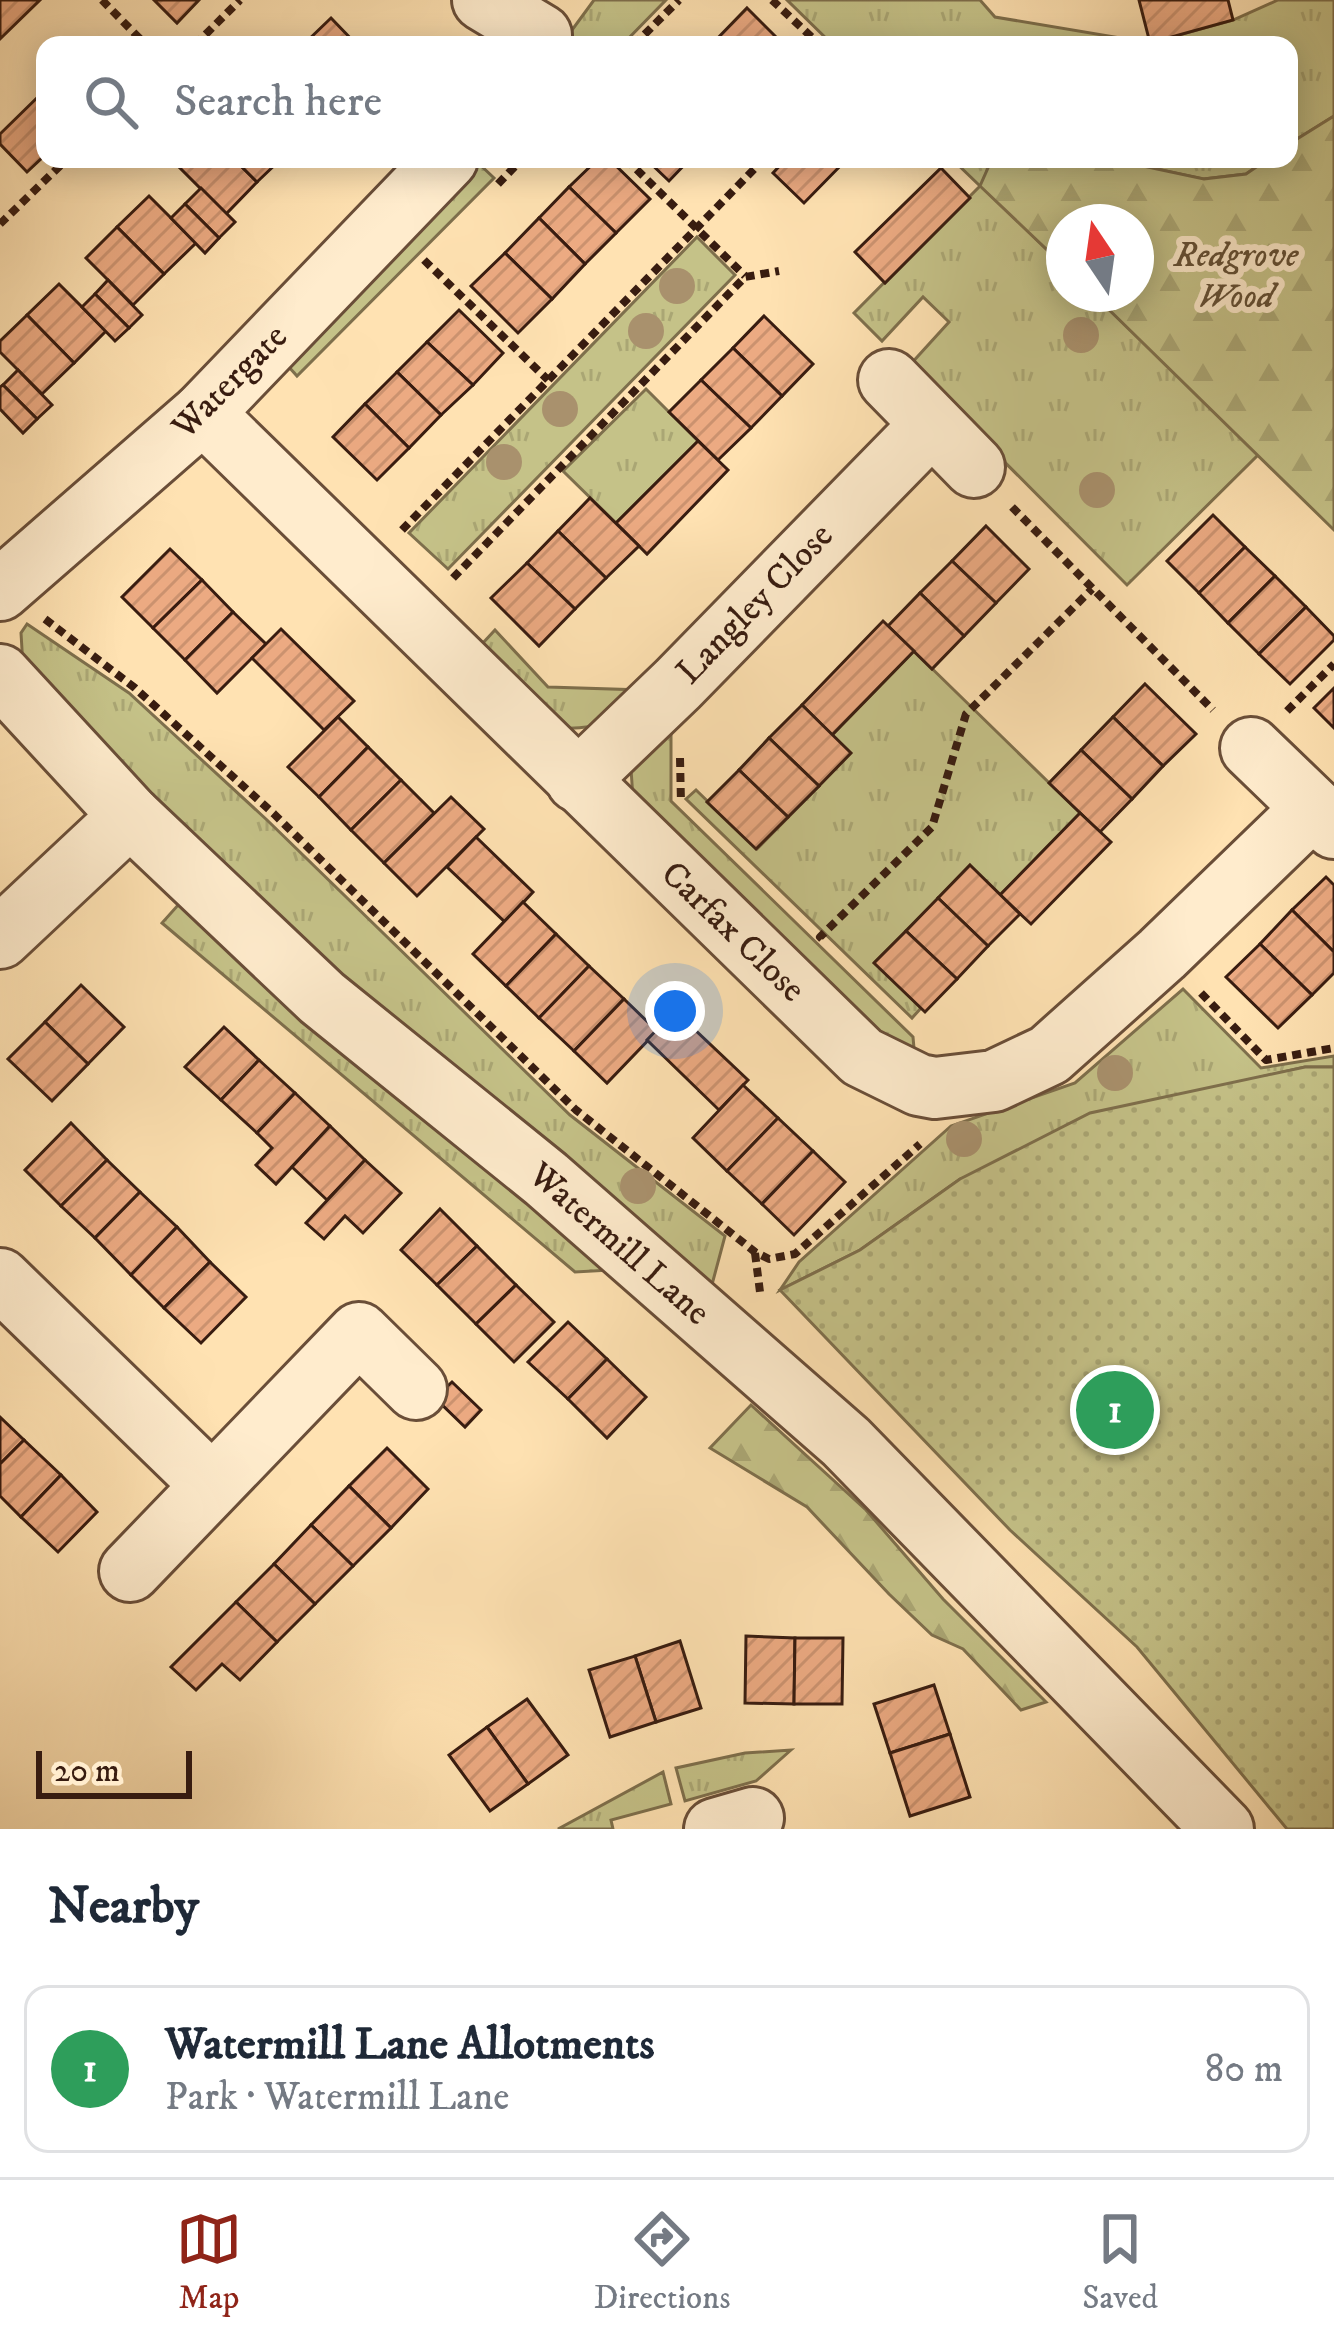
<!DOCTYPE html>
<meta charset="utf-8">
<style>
body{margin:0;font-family:"IM FELL DW Pica",serif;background:#f2f2f3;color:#1f2937}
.compass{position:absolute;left:1046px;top:204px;width:108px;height:108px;border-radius:50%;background:#fff;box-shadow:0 6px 30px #0003;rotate:347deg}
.scale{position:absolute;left:36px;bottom:30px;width:156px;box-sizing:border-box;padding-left:12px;border:6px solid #381c10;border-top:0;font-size:33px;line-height:42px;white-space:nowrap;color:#381c10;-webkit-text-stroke:9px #ffeccd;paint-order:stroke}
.you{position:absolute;left:675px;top:1011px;width:42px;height:42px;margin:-30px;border:9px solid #fff;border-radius:50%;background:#1a73e8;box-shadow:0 0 0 18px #1a73e833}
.badge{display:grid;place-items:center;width:78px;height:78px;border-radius:50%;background:#8f2418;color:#fff;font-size:39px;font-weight:700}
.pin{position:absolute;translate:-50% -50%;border:6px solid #fff;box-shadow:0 3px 12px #0006}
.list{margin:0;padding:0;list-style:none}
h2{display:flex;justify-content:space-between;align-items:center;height:156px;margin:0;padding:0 48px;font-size:51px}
h2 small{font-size:39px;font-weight:400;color:#747a83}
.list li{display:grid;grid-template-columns:78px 1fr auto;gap:36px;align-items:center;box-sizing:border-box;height:168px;margin:0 24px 24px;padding:0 24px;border:3px solid #e0e1e3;border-radius:24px}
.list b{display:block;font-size:45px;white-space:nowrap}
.list p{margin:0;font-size:39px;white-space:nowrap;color:#747a83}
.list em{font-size:39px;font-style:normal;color:#747a83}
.icon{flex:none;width:66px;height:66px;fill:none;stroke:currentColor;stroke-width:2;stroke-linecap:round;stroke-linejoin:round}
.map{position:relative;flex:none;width:1334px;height:1829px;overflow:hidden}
.search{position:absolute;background:#fff;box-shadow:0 6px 30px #0003;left:36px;right:36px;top:36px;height:132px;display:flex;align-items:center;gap:30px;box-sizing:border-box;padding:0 42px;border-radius:24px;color:#747a83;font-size:45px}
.sheet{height:348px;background:#fff}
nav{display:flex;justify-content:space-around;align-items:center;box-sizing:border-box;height:168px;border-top:3px solid #e0e1e3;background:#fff;font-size:33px;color:#747a83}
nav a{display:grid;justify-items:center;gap:6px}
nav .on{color:#8f2418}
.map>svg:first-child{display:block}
.grass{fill:url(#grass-tufts);stroke:#7e6f4c;stroke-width:3}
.forest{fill:url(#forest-firs);stroke:#7e6f4c;stroke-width:3}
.park{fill:url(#park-dots);stroke:#7e6f4c;stroke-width:3}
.building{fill:url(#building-hatch);stroke:#381c10;stroke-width:3}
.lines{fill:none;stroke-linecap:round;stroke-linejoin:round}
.minor-casing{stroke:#6a4e38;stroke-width:66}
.path{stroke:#381c10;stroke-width:8;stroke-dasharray:9 6;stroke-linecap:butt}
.minor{stroke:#ffeccd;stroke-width:60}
.tree{fill:#a9916d}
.labels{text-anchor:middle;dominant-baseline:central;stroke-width:12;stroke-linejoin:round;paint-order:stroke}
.park-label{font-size:36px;font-style:italic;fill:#624e34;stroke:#ffeccd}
.street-label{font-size:36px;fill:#381c10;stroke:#ffeccd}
</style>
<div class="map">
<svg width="1334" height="1829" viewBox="0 0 1334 1829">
<defs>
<pattern id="grass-tufts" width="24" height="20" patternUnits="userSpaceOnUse" patternTransform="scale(3)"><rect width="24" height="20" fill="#c5c288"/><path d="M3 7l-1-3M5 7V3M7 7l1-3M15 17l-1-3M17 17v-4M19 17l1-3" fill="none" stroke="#aaa674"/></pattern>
<pattern id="forest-firs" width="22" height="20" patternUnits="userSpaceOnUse" patternTransform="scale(3)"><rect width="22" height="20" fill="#c5c288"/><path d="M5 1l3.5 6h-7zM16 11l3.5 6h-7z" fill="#aaa674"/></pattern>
<pattern id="park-dots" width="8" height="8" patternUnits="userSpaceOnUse" patternTransform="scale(3)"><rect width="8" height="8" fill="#c5c288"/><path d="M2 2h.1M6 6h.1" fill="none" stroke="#aaa674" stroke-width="1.8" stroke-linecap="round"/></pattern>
<pattern id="building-hatch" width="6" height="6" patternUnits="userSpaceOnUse" patternTransform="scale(3)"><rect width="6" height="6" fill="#ecaa82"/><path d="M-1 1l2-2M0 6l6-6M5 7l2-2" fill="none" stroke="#cb926f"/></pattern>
</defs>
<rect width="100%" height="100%" fill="#ffe2b2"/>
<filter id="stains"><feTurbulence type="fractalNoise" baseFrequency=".00167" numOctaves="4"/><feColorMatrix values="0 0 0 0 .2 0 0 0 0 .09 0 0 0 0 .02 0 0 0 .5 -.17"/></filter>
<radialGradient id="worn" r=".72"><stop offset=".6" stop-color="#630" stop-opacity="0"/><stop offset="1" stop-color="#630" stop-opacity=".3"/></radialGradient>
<g class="grass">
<path d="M594,0H666L622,45H561Z"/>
<path d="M787,0H980L995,17L1150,43L1233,20L1278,0H1334V116L1289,144V45H833Z"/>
<path d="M952,159H992L981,186L1064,266V294H1093L1259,454L1127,585L909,366L949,322L923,297L882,341L854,313L980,186Z"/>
<path d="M1110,159H1268L1246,174L1203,179Z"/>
<path d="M475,160L494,178L297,376L280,357Z"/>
<path d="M697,237L735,275L448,569L409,533Z"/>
<path d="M646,389L698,441L616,523L563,471Z"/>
<path d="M27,624L129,693L267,820L570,1115L725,1236L710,1292L376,1006L190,840L23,666L21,633Z"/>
<path d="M495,630L548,687L641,690C612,718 604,730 562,728L482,644Z"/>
<path d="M914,651L1080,813L1000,895L970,866L875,962L921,1008L912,1018L686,799L696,790L757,849L819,786L832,735Z"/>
<path d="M671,719V801L913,1037L915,1060L870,1034L633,798L631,769Z"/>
<path d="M179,904L611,1270L575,1272L162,923Z"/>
<path d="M1183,989L1261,1068L1334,1056V1067H1305L1261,1077L960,1179L860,1250L780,1290L799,1262L951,1126L1075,1083Z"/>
<path d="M791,1750L756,1781L685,1801L676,1768L745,1753Z"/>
<path d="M663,1772L671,1804L611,1820L613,1829H558Z"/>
</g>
<g class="forest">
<path d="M1334,116V530L1093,294H1136V222H1064V266L980,186L992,159H1110L1204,179L1246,174L1268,159H1289V144Z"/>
<path d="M751,1405L866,1510L943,1599L1046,1702L1021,1710L963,1649L932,1635L889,1594L807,1507L710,1448Z"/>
</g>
<path class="park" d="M1305,1067H1334V1829H1287L1137,1647L1010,1530L780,1290L860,1250L960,1179L1090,1113Z"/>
<g class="building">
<path d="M0,0H40L0,39Z"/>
<path d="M154,0H199L177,23Z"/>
<path d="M1139,0H1228L1233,20L1150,43Z"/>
<path d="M747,8L784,45H715L713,43Z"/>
<path d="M331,18L357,45H303Z"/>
<path d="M45,90V155L27,172L0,144V134Z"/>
<path d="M187,159H234L257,182L226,214L179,167Z"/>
<path d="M234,159H281L257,182Z"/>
<path d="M598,159H609L650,199L616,233L569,187Z"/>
<path d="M646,159H690L669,181Z"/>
<path d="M786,159H847L804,203L773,173Z"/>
<path d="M941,168L970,198L885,283L855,252Z"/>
<path d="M569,187L616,233L585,264L539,218Z"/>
<path d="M201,188L235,222L219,238L185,204Z"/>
<path d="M149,196L196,243L164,274L117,227Z"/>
<path d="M185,204L219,238L205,253L171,218Z"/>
<path d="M539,218L585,264L552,299L505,253Z"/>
<path d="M117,227L164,274L133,305L86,258Z"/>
<path d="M505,253L552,299L518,333L471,286Z"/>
<path d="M108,280L142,315L129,328L95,294Z"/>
<path d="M59,284L106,331L74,363L27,315Z"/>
<path d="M95,294L129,328L115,341L82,307Z"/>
<path d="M459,310L503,353L473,385L427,342Z"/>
<path d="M27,315L74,363L42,394L0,352V341Z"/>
<path d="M764,316L813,364L782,396L733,348Z"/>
<path d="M427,342L473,385L441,415L397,372Z"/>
<path d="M733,348L782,396L751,428L701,380Z"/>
<path d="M18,370L52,405L37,419L3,385Z"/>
<path d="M397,372L441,415L409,448L365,404Z"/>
<path d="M701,380L751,428L718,460L669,412Z"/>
<path d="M3,385L37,419L23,433L0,409V387Z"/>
<path d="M365,404L409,448L377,480L333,437Z"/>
<path d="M698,441L728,470L647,554L616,523Z"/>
<path d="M590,498L639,546L606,578L558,531Z"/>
<path d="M1213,515L1245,547L1199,593L1167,561Z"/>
<path d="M986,526L1029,569L996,603L952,561Z"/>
<path d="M558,531L606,578L575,609L527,563Z"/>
<path d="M1245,547L1275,576L1228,623L1199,593Z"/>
<path d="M170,549L202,580L153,628L122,597Z"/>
<path d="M952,561L996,603L964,636L920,593Z"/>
<path d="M527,563L575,609L539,646L491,598Z"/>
<path d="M1275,576L1306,607L1259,654L1228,623Z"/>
<path d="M202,580L233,612L185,660L153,628Z"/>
<path d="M920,593L964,636L932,669L888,626Z"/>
<path d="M1306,607L1334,636V640L1290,684L1259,654Z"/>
<path d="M233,612L266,644L217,693L185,660Z"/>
<path d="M883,621L914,651L832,735L802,705Z"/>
<path d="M281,629L354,701L324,730L252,658Z"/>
<path d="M1145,684L1196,734L1163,766L1113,717Z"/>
<path d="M1334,688V728L1314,708Z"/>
<path d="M802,705L851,753L819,786L769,738Z"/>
<path d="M338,717L368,747L319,797L288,767Z"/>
<path d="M1113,717L1163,766L1132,799L1081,750Z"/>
<path d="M769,738L819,786L788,817L739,770Z"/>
<path d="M368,747L401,780L351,830L319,797Z"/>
<path d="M1081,750L1132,799L1100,832L1049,783Z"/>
<path d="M739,770L788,817L756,849L707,802Z"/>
<path d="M401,780L434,813L384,863L351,830Z"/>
<path d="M451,797L484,829L417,896L384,863Z"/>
<path d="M1080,813L1111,842L1031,924L1000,895Z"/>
<path d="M476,837L533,892L505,922L447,867Z"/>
<path d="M970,865L1020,914L988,946L938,898Z"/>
<path d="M1326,877L1334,885V952L1292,910Z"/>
<path d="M938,898L988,946L957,979L906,931Z"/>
<path d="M523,902L556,934L506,986L473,954Z"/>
<path d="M1292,910L1334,952V973L1312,995L1260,944Z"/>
<path d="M906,931L957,979L925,1012L874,963Z"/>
<path d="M556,934L589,966L539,1018L506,986Z"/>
<path d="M1260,944L1312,995L1278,1028L1226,977Z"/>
<path d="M589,966L624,999L574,1051L539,1018Z"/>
<path d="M81,985L124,1027L88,1064L45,1022Z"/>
<path d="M624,999L657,1031L607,1083L574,1051Z"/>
<path d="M675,1011L748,1080L719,1110L647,1040Z"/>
<path d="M45,1022L88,1064L52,1101L8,1059Z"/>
<path d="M224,1027L259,1060L221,1100L185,1067Z"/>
<path d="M259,1060L295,1093L257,1133L221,1100Z"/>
<path d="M743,1085L778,1118L727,1171L693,1138Z"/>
<path d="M295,1093L330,1126L276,1184L256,1165L272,1148L257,1133Z"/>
<path d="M778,1118L813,1151L762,1204L727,1171Z"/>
<path d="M71,1123L107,1160L61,1206L25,1170Z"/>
<path d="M330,1126L365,1160L327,1200L292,1167Z"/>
<path d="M813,1151L845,1182L794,1235L762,1204Z"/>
<path d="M107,1160L140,1192L95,1238L61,1206Z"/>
<path d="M365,1160L401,1193L363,1233L345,1216L324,1239L306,1223Z"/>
<path d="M140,1192L177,1227L131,1275L95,1238Z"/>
<path d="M440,1209L477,1246L437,1285L401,1250Z"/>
<path d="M177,1227L210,1262L164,1308L131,1275Z"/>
<path d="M477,1246L516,1285L476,1324L437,1285Z"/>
<path d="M210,1262L246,1297L201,1343L164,1308Z"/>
<path d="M516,1285L554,1322L514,1362L476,1324Z"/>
<path d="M568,1322L607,1359L568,1399L528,1362Z"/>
<path d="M607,1359L646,1397L607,1438L568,1399Z"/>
<path d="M452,1382L481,1410L465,1427L435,1398Z"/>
<path d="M0,1417L24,1440L0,1464Z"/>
<path d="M24,1440L61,1475L21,1517L0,1496V1464Z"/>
<path d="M387,1448L428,1489L391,1528L349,1486Z"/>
<path d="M61,1475L97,1512L58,1552L21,1517Z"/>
<path d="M349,1486L391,1528L353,1566L311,1525Z"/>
<path d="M311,1525L353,1566L315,1604L274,1564Z"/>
<path d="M274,1564L315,1604L277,1642L236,1602Z"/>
<path d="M236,1602L277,1642L240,1680L222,1664L196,1690L171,1667Z"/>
<path d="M746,1636L795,1638L794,1704L745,1703Z"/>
<path d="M795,1638H843L842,1704H794Z"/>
<path d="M680,1641L701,1708L656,1722L635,1656Z"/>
<path d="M635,1656L656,1722L610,1737L589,1670Z"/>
<path d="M934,1685L950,1734L890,1753L874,1704Z"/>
<path d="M527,1699L568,1755L528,1784L487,1727Z"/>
<path d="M487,1727L528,1784L490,1811L449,1755Z"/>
<path d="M950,1734L970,1797L910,1816L890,1753Z"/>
</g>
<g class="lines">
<defs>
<g id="minor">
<path d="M483,0L541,35"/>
<path d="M889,380L974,467"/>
<path d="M203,413L862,1057L919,1085L935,1088L994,1081L1049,1055L1162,954L1313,808"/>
<path d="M0,590L203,413L447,159"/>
<path d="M0,675L130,816L322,998L546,1179L846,1442L1223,1829"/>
<path d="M1251,748L1334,828"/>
<path d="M577,781L678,684L931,425"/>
<path d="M0,938L130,816"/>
<path d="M0,1279L211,1484"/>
<path d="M130,1571L359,1333L416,1389"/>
<path d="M715,1829L753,1818"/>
</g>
</defs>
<use href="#minor" class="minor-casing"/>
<g class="path">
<path d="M102,0L146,45"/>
<path d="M772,0L820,45"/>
<path d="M195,45L240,0"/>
<path d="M634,45L679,0"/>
<path d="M626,159L745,276"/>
<path d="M896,160V159"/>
<path d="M498,184L522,159"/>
<path d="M0,224L67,159"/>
<path d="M424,260L548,380"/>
<path d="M1012,507L1213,710"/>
<path d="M402,530L764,159"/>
<path d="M453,578L745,277L779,271"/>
<path d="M45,619L135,688L274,814L576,1110L755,1252L769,1259L795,1254L920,1144"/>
<path d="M1287,711L1334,664"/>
<path d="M680,758L681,803"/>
<path d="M822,939L820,937L932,827L966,714L1092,589"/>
<path d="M1201,993L1266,1060L1334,1048"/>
<path d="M755,1253L760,1292"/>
</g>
<use href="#minor" class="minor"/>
</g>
<g class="tree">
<circle cx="677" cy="286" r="18"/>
<circle cx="646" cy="331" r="18"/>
<circle cx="1081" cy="335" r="18"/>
<circle cx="560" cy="409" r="18"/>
<circle cx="504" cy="462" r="18"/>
<circle cx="1097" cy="490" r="18"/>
<circle cx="1115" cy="1073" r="18"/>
<circle cx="964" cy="1139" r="18"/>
<circle cx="638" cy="1186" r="18"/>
</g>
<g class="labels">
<g class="park-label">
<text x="1236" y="255">Redgrove<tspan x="1236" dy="41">Wood</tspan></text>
</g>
<g class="street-label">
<text transform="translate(230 382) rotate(-45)">Watergate</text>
<text transform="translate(755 604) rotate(-46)">Langley Close</text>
<text transform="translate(733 932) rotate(44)">Carfax Close</text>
<text transform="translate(619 1244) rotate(41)">Watermill Lane</text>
</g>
</g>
<rect width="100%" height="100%" filter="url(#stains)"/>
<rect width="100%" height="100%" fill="url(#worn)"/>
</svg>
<svg class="compass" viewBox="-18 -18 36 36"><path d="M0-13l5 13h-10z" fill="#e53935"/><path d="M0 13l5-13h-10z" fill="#747a83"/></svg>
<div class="scale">20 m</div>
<div class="you"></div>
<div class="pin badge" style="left:1115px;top:1410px;background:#2e9e5b">1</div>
<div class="search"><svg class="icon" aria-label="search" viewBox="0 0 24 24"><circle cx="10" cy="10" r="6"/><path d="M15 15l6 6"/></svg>Search here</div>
</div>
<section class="sheet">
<h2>Nearby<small></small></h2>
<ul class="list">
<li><span class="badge" style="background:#2e9e5b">1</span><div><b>Watermill Lane Allotments</b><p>Park · Watermill Lane</p></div><em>80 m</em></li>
</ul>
</section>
<nav>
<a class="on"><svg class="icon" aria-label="map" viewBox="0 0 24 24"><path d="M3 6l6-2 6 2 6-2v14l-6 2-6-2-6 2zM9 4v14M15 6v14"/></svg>Map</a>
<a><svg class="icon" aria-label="directions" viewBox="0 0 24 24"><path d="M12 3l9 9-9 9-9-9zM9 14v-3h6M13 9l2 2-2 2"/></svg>Directions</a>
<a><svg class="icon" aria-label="saved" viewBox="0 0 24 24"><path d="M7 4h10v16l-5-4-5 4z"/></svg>Saved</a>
</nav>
